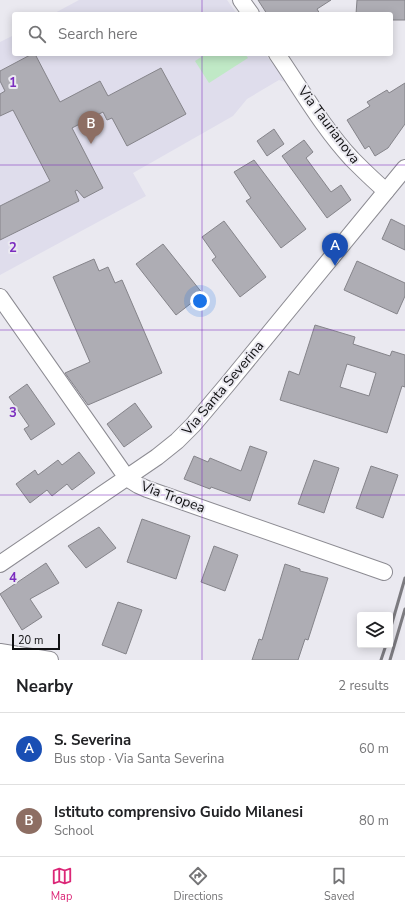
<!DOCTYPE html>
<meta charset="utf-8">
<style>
body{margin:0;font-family:"Nunito Sans",sans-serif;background:#f6f6f6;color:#202124}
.controls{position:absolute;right:12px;bottom:12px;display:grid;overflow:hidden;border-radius:4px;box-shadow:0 2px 10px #0003}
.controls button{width:36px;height:36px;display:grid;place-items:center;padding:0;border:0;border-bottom:1px solid #e0e0e0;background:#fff;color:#202124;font:20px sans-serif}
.scale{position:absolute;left:12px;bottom:10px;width:48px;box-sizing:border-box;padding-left:4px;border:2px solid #101012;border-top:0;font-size:11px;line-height:14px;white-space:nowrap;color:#101012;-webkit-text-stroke:3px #eae9f0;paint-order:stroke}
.you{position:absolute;left:200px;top:301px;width:14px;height:14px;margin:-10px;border:3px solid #fff;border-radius:50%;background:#1a73e8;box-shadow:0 0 0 6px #1a73e833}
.badge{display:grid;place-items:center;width:26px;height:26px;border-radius:50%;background:#db2777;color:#fff;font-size:13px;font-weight:700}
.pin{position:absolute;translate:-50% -33px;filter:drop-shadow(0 1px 2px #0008)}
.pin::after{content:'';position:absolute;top:21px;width:14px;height:12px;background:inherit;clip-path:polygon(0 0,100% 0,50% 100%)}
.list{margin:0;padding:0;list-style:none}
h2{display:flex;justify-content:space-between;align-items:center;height:52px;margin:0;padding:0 16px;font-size:17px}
h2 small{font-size:13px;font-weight:400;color:#757577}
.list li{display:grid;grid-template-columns:26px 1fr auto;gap:12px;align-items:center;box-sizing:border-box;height:72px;padding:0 16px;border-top:1px solid #e0e0e0}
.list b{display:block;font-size:15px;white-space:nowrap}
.list p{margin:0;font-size:13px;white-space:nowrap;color:#757577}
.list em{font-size:13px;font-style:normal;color:#757577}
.icon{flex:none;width:22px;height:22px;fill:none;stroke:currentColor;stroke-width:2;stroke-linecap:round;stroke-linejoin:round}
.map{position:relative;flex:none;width:405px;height:660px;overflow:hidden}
.search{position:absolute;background:#fff;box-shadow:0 2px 10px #0003;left:12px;right:12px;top:12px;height:44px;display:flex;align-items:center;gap:10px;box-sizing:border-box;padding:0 14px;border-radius:4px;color:#757577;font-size:15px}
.sheet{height:196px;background:#fff}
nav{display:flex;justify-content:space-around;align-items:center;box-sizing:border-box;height:56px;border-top:1px solid #e0e0e0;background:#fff;font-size:11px;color:#757577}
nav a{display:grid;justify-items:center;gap:2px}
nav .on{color:#db2777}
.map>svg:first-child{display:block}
.built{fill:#dfddec}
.green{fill:#c0e9c6}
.building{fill:#aeadb4;stroke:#85848a;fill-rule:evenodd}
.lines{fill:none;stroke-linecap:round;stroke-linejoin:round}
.street-casing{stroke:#8c8b92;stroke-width:18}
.street{stroke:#fff;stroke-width:16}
.rail{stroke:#7c7b80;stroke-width:3}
.grid{fill:none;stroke:#7b2cbf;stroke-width:1;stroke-opacity:0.55}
.labels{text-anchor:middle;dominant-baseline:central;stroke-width:4;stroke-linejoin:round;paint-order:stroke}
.street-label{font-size:14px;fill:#101012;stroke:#eae9f0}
.grid-label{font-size:13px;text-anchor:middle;font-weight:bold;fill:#7b2cbf;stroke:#eae9f0;stroke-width:4;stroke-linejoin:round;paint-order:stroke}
</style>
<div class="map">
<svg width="405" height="660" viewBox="0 0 405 660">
<rect width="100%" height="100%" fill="#eae9f0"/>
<g class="built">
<path d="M79,0H227L237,14H53Z"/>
<path d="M14,35V54H265L288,83L279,80L247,99L233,116L133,173L146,196L0,275V42Z"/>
</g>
<path class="green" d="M206,54H245L248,58L209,83L195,61Z"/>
<g class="building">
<path d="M258,0H331L317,9L320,14H267Z"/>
<path d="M357,0H405V20H391V14H356Z"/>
<path d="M32,54H35L60,102L100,81L108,96L161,68L186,114L127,146L112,118L107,120L103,112L72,128L103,188L84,198L77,190L75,191L79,201L0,240V206L50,181L13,110L0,116V94L5,91L0,81V71Z"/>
<path d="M405,83V124L388,148L375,156L369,146L365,149L347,120L370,106L367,102L387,90L389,93Z"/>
<path d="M274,129L284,144L267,156L257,141Z"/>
<path d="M304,140L313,152L306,158L331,192L341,185L351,200L327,218L282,156Z"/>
<path d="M254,160L306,229L281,248L246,201L251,198L234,172Z"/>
<path d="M391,219L405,226V250L382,239Z"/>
<path d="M224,221L266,277L240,297L212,260L216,257L202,237Z"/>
<path d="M163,244L203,294L176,315L136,264Z"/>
<path d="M94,259L99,271L108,267L115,283L122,280L162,373L88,405L65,373L90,362L53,277Z"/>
<path d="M357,261L405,283V296L397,314L344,290Z"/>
<path d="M315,325L355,337L353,344L390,356L392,351L405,355V387L402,386L387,433L280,400L289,371L299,375ZM347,364L376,373L369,396L340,387Z"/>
<path d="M27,384L55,424L31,440L24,429L29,426L9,397Z"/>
<path d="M135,403L152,427L124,447L107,424Z"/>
<path d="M250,446L267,452L250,501L211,487L210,489L184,479L194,456L208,462L210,458L241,471Z"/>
<path d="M79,452L95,473L72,490L67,484L52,496L47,490L30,503L16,484L35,470L38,475L58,460L62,465Z"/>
<path d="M314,460L339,468L324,513L298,504Z"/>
<path d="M371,466L398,475L383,518L356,508Z"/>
<path d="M142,519L190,536L176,579L127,562Z"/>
<path d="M99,527L116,548L86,568L68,546Z"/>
<path d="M214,546L238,555L225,591L201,582Z"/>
<path d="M46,563L59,583L30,599L42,617L22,630L0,594Z"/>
<path d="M285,564L300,569V571L328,578L308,640L305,639L298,660H252L259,639L262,640Z"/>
<path d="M118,602L142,610L126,654L102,645Z"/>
</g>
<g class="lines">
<defs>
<g id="street">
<path d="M241,0L251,14"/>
<path d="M277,54C301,89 323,128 352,159C363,170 374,181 386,191"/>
<path d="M0,297L127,478L138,485L147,489L384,572"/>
<path d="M0,564L157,457L177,441L193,425L226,386L405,168"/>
<path d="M0,652L50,660"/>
</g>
</defs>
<use href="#street" class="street-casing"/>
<use href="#street" class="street"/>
<g class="rail">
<path d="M390,630L405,578"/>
<path d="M381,660L386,645"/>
<path d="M390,660L405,609"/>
</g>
</g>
<path class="grid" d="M202,0V14M202,54V660M0,165H405M0,330H405M0,495H405"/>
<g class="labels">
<g class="street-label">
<text transform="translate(329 125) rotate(53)">Via Taurianova</text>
<text transform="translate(223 388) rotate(-50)">Via Santa Severina</text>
<text transform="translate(173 497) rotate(20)">Via Tropea</text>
</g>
</g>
<g class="grid-label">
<text x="13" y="87">1</text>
<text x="13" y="252">2</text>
<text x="13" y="417">3</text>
<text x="13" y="582">4</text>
</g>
</svg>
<div class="controls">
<button><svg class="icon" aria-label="layers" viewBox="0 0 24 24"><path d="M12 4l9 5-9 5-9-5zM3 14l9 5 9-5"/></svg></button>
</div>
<div class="scale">20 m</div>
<div class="you"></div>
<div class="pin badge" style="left:335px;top:266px;background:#1a4fb4">A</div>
<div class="pin badge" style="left:91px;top:144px;background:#8d6e63">B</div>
<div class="search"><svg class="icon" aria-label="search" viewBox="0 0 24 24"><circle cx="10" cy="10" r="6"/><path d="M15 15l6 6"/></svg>Search here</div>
</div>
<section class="sheet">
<h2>Nearby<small>2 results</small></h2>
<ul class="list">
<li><span class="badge" style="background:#1a4fb4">A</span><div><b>S. Severina</b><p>Bus stop · Via Santa Severina</p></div><em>60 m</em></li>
<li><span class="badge" style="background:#8d6e63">B</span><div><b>Istituto comprensivo Guido Milanesi</b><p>School</p></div><em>80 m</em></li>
</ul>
</section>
<nav>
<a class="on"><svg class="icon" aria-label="map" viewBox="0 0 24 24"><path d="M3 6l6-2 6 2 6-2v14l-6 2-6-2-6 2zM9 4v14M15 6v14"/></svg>Map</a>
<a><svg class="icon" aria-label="directions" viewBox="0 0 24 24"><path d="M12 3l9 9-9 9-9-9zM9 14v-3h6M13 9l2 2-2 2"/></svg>Directions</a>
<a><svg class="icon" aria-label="saved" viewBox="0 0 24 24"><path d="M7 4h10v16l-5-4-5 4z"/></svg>Saved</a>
</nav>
